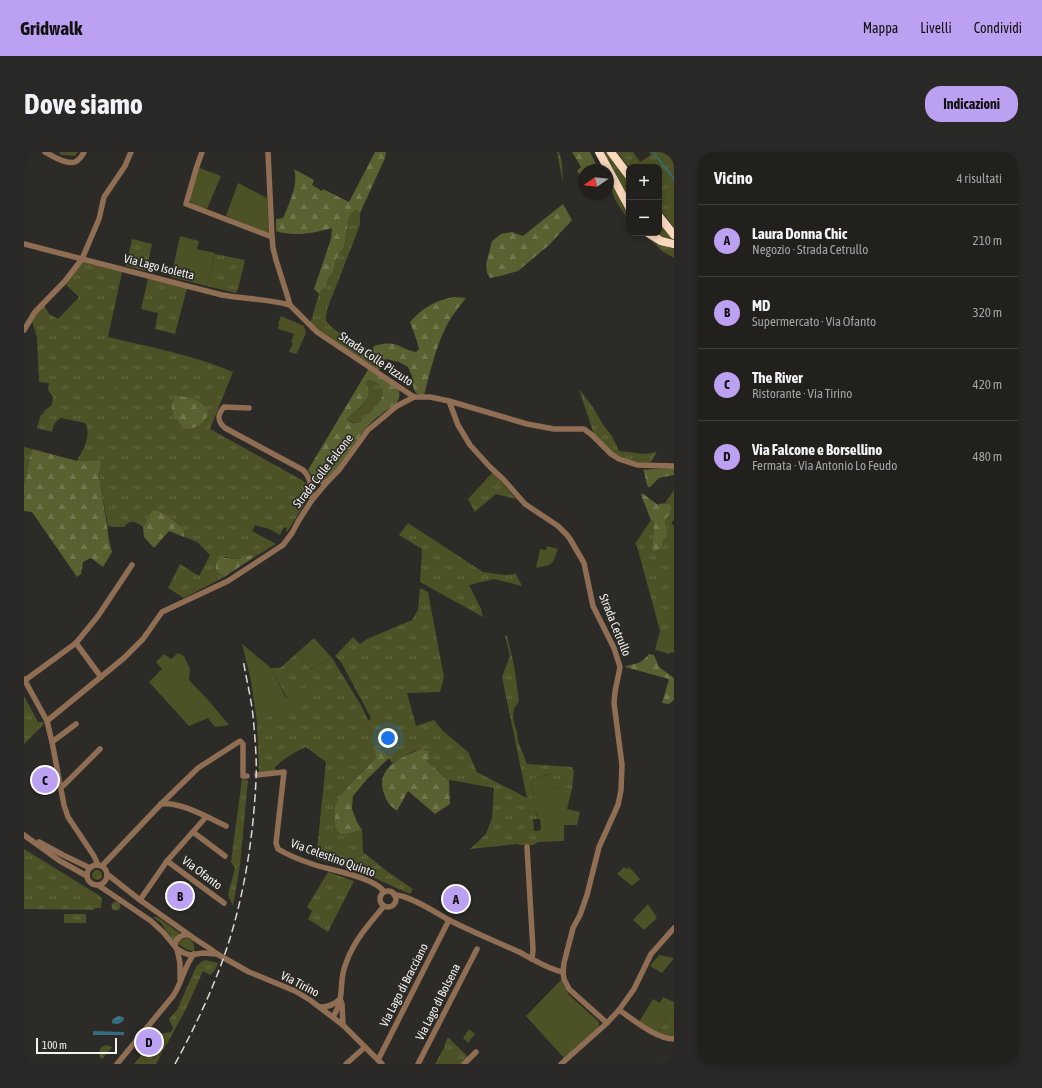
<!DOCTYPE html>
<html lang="it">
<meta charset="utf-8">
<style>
body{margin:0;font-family:"Asap Condensed",sans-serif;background:#292826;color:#f1f3f6}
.controls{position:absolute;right:12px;top:12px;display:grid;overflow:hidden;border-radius:8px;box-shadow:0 2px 6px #0003}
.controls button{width:36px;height:36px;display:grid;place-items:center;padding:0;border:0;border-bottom:1px solid #3e3e3b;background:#21201d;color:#f1f3f6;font:20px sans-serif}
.compass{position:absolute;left:554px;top:12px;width:36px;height:36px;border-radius:50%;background:#21201d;box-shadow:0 2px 6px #0003;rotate:256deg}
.scale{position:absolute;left:12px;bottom:10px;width:81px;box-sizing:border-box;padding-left:4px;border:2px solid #f4f3f0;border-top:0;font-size:11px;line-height:14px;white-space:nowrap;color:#f4f3f0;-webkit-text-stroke:3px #2c2b27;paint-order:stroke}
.you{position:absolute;left:364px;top:586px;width:14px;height:14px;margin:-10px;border:3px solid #fff;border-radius:50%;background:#1a73e8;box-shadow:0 0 0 6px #1a73e833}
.badge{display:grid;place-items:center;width:26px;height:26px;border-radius:50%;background:#bca0f2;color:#111;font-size:13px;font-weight:700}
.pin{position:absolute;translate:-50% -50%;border:2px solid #fff;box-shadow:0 1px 4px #0006}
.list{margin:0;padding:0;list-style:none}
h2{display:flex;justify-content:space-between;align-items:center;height:52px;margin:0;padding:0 16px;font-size:17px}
h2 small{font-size:13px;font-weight:400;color:#a2a3a4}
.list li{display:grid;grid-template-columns:26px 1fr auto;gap:12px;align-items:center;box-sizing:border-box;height:72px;padding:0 16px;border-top:1px solid #3e3e3b}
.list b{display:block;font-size:15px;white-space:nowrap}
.list p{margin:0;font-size:13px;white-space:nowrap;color:#a2a3a4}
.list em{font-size:13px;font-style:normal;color:#a2a3a4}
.map{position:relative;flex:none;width:650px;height:912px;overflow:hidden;border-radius:16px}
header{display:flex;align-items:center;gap:24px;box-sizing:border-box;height:56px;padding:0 20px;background:#bca0f2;color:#111}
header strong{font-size:19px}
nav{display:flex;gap:22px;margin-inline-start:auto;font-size:14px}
.intro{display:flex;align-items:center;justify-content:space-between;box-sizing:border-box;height:96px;padding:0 24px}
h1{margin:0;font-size:28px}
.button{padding:10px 18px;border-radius:16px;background:#bca0f2;color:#111;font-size:14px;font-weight:700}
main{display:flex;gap:24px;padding:0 24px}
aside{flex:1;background:#21201d;border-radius:16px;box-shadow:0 2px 6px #0003}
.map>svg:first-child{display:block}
.grass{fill:url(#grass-tufts)}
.forest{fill:url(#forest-firs);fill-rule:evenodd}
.garden{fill:#4c5225}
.water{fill:url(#water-waves)}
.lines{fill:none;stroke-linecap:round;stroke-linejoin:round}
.stream{stroke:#346c84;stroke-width:1.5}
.minor{stroke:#906e53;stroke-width:5.5}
.highway{stroke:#fad8bd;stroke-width:8}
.rail{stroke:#dad9d6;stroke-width:1.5;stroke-dasharray:8 4;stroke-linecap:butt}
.labels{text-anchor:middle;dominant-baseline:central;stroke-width:3.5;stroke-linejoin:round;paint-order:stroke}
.street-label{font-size:12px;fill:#f4f3f0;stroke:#2c2b27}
</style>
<header>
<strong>Gridwalk</strong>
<nav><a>Mappa</a><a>Livelli</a><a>Condividi</a></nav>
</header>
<div class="intro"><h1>Dove siamo</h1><a class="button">Indicazioni</a></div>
<main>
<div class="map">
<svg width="650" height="912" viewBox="0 0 650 912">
<defs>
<pattern id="grass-tufts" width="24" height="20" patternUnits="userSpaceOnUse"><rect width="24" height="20" fill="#4c5225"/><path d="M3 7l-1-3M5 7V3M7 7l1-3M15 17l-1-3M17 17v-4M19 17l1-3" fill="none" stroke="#666b45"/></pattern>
<pattern id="forest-firs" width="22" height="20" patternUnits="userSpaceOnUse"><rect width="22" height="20" fill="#596130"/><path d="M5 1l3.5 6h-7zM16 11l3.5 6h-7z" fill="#71784e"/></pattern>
<pattern id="water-waves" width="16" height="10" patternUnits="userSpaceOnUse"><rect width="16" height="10" fill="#346c84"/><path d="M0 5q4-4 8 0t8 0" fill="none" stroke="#528196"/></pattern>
</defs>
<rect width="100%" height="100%" fill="#2c2b27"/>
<g class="grass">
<path d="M35,0H54L51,4L37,3Z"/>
<path d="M533,0H535L538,10L539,31Z"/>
<path d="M579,0H583L605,29V47Z"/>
<path d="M593,0H609L616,10L627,3L625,0H644L650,7V76L635,56V15H605V16Z"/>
<path d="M584,21L605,55V68C595,55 584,39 584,21Z"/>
<path d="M332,58L336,61V73L304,155C303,160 300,166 303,170C310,180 333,190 343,196C349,199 355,205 362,207L354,220L286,172L295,142L303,131L305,125L309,120L312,107L320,95L324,69L327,61Z"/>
<path d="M635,69L650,88V106L638,99L632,93L618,81H635Z"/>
<path d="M108,87L128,92L122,119L102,114Z"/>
<path d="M191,102L221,108L214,137L212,141L183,134Z"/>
<path d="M59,110L98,120L84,185C126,195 169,203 209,220L186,277L278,328L285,334V345L263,380L262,379L263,376L260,375L256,383L245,377L231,373L228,379L252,392L232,404C226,402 222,406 215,407C211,407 206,406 201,405L197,423L200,425L160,446L144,436L156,412L175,424L186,403L173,390L160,385V378C147,363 145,364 127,360L121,372L119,375C112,369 106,367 100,375H94L84,374L75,324L78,308L53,309C59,298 68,283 61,271L37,266C31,269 29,274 28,280L13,276L17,262L19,263L20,259L28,253L29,245L24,238L25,231L15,230L13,185L8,169L20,153L25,162L32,166H35L55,145L40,131Z"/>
<path d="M124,127L163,136L151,182L131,177L134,161L117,157Z"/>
<path d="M345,228L351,229L359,237C361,247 353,252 347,259C340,266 334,276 323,267C330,259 345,252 345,239C345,236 342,233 342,230Z"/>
<path d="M555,237L568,254L580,274L588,284L595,299L621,302L633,300L627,310L616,311L602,308L582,297L569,280Z"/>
<path d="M0,295L8,297L0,332Z"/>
<path d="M469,320L492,347L472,342L451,360L444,347Z"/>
<path d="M650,338V368L647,371L650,374V494L636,479L613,394L611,392L627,368L630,370V375L628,398L638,395V391L643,382L641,367L646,363L648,356L643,351H641Z"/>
<path d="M384,371L459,420L481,423L492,422L498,434L470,427L445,433L457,457L459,465L396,430L398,397L375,383Z"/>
<path d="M396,436L404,440L420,525L416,540L383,541L392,574L410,568L419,579L444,600L453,620L503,646L478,525L486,504L481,483L483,484L490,513L495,549L490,557L489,563L490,571L493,580L494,589L503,612L548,615L550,619L548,637L529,635L526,622L508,627L509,644L507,650C509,656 513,661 514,667H509L510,679H513L514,690L509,693H495L494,692L446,697L462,682L468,666L470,636L426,628L425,629L423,628L412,617L403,610L406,606L405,599L400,597L388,600L368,611L361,601L352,605L345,613L339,619L315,647L322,682L338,678L339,700L364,720L389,737L386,742L335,719L292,707L302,610L282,595C270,600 261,606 251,615V620L235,621L233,570L285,534L263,546L247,516H256L274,500L287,517L308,506L338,555L344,568L347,567L346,564L317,510L311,504L329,485L336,492L343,487L388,468L394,458Z"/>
<path d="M0,544L14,570H19L20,572L0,592Z"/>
<path d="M218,627L224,628L216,713L209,754L204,743L211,716L207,710Z"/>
<path d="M0,697L76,744L78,747L77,756H71L70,758L0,757Z"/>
<circle cx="73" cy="723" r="5"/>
<path d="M304,720L330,729L304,780L284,767L288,759L283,755Z"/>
<circle cx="92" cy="754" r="4.5"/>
<rect x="40" y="762" width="22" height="9"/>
<path d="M129,765H132L135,766L158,783L150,789L137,771Z"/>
<path d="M181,808L194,811L191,818L186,823L179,819L163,855L132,912H110L125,894L130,897L133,892L128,889L134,882L147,880L149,876L145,867L153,858L172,815L177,810Z"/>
<path d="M646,860L650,862V886L633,882Z"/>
<path d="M424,885L444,905L438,912H411L421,894H420Z"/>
<path d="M82,893L88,895L78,907C73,902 75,895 82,893Z"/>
</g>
<g class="forest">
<path d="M351,0H362L361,6L336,61L332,58L327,61L324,69L320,95L312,107L309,120L305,125L303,131L295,142L290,137L307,87L308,76C291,81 270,85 252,79V67L259,66C263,57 271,39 271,30C272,26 271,21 270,17L290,28L288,33L298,39L299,37L325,50Z"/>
<path d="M548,0H566L575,18H560V27L553,19L557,15Z"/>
<path d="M539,52L548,68L525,93L494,119L476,124L466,126L463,121L462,112L468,89L477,82L488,80L499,84Z"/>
<path d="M430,145L442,146C434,156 426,166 421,177C411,198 406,221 400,243C387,243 390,233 388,224C387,221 385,218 384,215L375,210L358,206L348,199L350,194C357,192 365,190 373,193C380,196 383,198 392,200L395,197C393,187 389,179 386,170C400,155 410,149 430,145Z"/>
<path d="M345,216L375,238C376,244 375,248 371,253C361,259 350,267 342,276C333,287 315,320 303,326C300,327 295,327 291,327L284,318ZM345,228C350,229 353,230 356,234C364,243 354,251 348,258C341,264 333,278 323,267C330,259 345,251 345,239C345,236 342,233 342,230Z"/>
<path d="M153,244C163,244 178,248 182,257C183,259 184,261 184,263C174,279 161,282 151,264C149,261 147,255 148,252C149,249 152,246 153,244Z"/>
<path d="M8,297L53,309L78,308L75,324L83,373L85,389L88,400L79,415L67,406L59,410L57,422L53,425L8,360L0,359V332Z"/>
<path d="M650,316V323L635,326L626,335H624C621,329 622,323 619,318L628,317Z"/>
<path d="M618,341L634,353L635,352C641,351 645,350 648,356L646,363L641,367L643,382L638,391V395L635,398L630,399L628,398L630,375V370L627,368L617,343Z"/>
<path d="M130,358C143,362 151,368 160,378V385L145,379L130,396L120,385L119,375L121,372L127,360Z"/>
<path d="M227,403L232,404L200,425L192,418C190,400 205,408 215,407C219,406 223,404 227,403Z"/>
<path d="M625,502L630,503L635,515L650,526V548L645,552L638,551L645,527L601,515C606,512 609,513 614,511C619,509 622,505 625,502Z"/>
<path d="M351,596L361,601L365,606L344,626L329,644L328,657L333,670L338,678C326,680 313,689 311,671C311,666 310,660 311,655C314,642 343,617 352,605Z"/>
<path d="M399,597L405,599L406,606L403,610L412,617L423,628L425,629L426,652L411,662L384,639L373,659C364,652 363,650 359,639C352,615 381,602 399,597Z"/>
</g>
<g class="garden">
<path d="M173,15L197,24L183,57L169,52L164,47Z"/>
<path d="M214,31L243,46L245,82L202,64Z"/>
<path d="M156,84L175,89L173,97L191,101L183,134L147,125Z"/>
<path d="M257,164L280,174L282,181L273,201L271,202L265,200L269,191L267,190L270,182L254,177L255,172H254Z"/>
<path d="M70,228L91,234L90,239L68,247Z"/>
<path d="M523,394L534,397L529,410L525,413L512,416L516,397L522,398Z"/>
<path d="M636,479L650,494V501L647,500L646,502L631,498Z"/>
<path d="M290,486L308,506L287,517L274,500Z"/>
<path d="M218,492L247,516L262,546L285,534L290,543L233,570L227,529Z"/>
<path d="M154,501L160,504L166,517L165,528L185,549L205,573L191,575L184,566L165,574L125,530L138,517L132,510L140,502L147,507Z"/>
<path d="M527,622L529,635L548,637L543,657L556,660L553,673H540V689L514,690L513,679L517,678L516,667H514L513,662L506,652L509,644L508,627Z"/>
<path d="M600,715L603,717L605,715L616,727L608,734L593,722Z"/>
<path d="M624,752L633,766L620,778L609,768Z"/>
<path d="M163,786C169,788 171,792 170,799H168L162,797L154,792L157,788Z"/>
<path d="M635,803L650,806L638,821L626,814Z"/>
<path d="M537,828L545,843L575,870V874L574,876L540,906L502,864Z"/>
<path d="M639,845L650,850V862L646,860L633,882L615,870L629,847L636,851Z"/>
<path d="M445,877L451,882L444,891L439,886Z"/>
</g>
<g class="water">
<path d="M94,864L99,865L100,866L99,869C96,872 92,873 88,871V868Z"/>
<path d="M69,879L100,880V883H69Z"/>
</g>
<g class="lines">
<path class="stream" d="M629,0L650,27"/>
<g class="minor">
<path d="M21,0C28,4 43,13 51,10C55,8 58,4 60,0"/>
<path d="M178,0L172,17L162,52L248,85"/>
<path d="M244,0L248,85L249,96L252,108L264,146L266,153L293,180L390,245H406L425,249L503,272L530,277H560L568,283L587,302L595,307L613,313L650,314"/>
<path d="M645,0L650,5"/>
<path d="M0,92L198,143C221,147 244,147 266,153"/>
<path d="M0,178L11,160L41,129L58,107L75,67L80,45L101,14L107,0"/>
<path d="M425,249L434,273L446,293L466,315L479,327L501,352L534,374L543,383L546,387L560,411L569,454L590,496L596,515L591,540L590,551L598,613L597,638L594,653L575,695L563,743L556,763L549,776L540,811L539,820L540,827L545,837L583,871"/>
<path d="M225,256L200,255C193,263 193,269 201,276L279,318C287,326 288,336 288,348"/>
<path d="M286,330L304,329"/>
<path d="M52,491L77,525"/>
<path d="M0,527L23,569L28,590L40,653L44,665L70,704L74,713"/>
<path d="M0,529L52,491L74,464L108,413"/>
<path d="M23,569L100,506L119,487L138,460L204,429L259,393L268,381L275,368L288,348L304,329L315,318L344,278L373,254L390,245"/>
<path d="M28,590L52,572"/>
<path d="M233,623L260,620L252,691L254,697C265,704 279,709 291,713C307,718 352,726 360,740"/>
<path d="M36,634L40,633L76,597"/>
<path d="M137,652C156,649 185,666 202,674"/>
<path d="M169,680L201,704"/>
<path d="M0,683L36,709L63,724"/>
<path d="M15,690L39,703L66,716"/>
<path d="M503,695L509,798L508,807"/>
<path d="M143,709L200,751"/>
<circle cx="73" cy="723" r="10"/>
<path d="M78,714L137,652L174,616L216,589L219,592V624H223"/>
<path d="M83,722L116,748L171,787L185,796L193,802L225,820L271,839L286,848L319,873L358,912"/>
<path d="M74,733L127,769L140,781L153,797L160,801L166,803L179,801L193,802"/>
<circle cx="364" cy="747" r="8"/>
<path d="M370,743C383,742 411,760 423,767C446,779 471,789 495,800C509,807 523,817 539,820"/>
<path d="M116,748L143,709L182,665"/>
<path d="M151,793C152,786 158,782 165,783"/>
<path d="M153,797L156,811V827"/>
<path d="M317,849L318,852L319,873"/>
<path d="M297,855C305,855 310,853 316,847"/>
<path d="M595,858C610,868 632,887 650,887"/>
<path d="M309,865C312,860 315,854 316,848C318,838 317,827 320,817C328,790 343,775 360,754"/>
<path d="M354,908L425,768"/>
<path d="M93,912L149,844C158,831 160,814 170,802"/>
<path d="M322,912L341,895"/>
<path d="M394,912L453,797"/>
<path d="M440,912L452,900"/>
<path d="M537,912L583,871L595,858L610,837L627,802L650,776"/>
</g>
<g class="highway">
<path d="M575,0L605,55"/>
<path d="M587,0L605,24"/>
<path d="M635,64L650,83"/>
<path d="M624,81L637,89L650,92"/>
</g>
<path class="rail" d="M151,912C177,864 200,814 213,761C224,718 230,672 232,628C233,607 231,585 229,564C227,545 222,526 219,507"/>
</g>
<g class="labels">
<g class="street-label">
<text transform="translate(135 115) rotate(14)">Via Lago Isoletta</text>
<text transform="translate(352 207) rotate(34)">Strada Colle Pizzuto</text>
<text transform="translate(299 319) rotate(-52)">Strada Colle Falcone</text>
<text transform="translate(591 473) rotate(68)">Strada Cetrullo</text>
<text transform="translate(309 706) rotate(20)">Via Celestino Quinto</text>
<text transform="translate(178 721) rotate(37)">Via Ofanto</text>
<text transform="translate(276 832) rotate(27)">Via Tirino</text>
<text transform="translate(380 833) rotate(-63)">Via Lago di Bracciano</text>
<text transform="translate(414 850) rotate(-63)">Via Lago di Bolsena</text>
</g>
</g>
</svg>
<div class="controls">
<button>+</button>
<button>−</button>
</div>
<svg class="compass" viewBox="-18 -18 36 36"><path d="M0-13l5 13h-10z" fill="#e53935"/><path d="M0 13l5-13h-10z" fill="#a2a3a4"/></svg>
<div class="scale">100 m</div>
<div class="you"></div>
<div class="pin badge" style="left:432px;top:747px">A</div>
<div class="pin badge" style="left:156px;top:744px">B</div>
<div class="pin badge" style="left:21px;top:628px">C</div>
<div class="pin badge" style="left:125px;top:890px">D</div>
</div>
<aside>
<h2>Vicino<small>4 risultati</small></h2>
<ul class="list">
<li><span class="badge">A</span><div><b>Laura Donna Chic</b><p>Negozio · Strada Cetrullo</p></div><em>210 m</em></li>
<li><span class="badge">B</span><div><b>MD</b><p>Supermercato · Via Ofanto</p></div><em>320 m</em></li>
<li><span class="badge">C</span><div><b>The River</b><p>Ristorante · Via Tirino</p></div><em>420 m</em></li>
<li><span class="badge">D</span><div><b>Via Falcone e Borsellino</b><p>Fermata · Via Antonio Lo Feudo</p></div><em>480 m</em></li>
</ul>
</aside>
</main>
